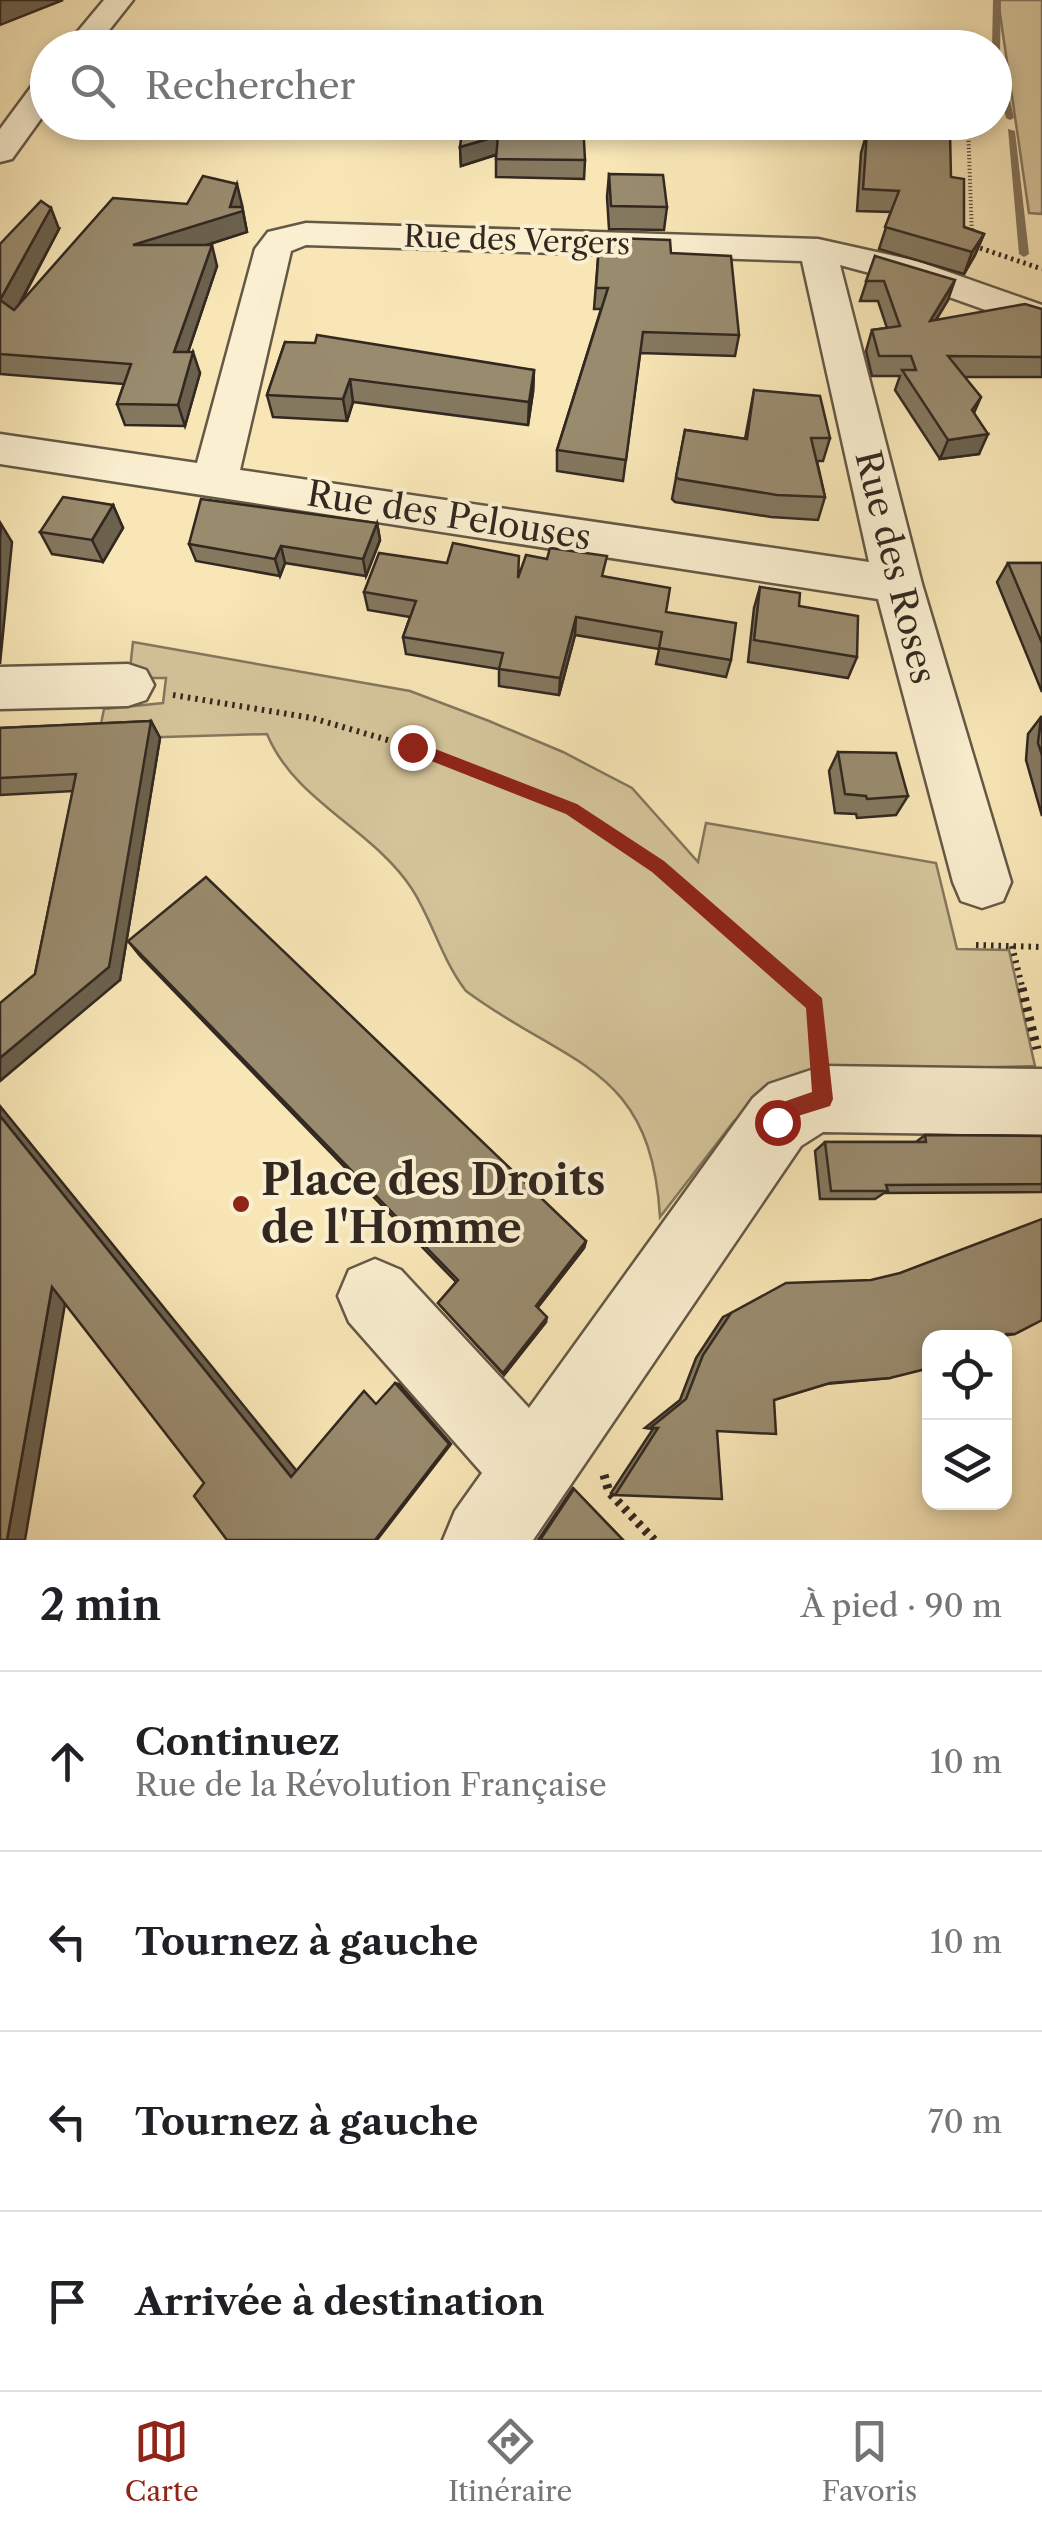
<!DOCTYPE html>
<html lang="fr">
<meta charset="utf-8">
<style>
body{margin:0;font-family:"Libre Caslon Text",serif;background:#f6f6f6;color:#202124}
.controls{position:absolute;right:30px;bottom:30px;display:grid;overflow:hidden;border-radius:20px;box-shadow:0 5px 15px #0003}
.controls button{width:90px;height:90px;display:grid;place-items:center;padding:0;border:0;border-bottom:2px solid #e0e0e0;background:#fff;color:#202124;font:50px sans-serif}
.stop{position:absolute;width:30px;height:30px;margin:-22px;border:8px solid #8f2418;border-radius:50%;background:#fff}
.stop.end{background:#8f2418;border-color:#fff;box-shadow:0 2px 10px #0008}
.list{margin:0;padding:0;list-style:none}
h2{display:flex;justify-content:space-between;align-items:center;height:130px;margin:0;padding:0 40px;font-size:42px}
h2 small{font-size:32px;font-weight:400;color:#757577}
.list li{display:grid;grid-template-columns:65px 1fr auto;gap:30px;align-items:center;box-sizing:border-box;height:180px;padding:0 40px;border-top:2px solid #e0e0e0}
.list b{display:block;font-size:38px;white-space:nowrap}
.list p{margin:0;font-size:32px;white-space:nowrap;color:#757577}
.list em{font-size:32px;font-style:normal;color:#757577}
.icon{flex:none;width:55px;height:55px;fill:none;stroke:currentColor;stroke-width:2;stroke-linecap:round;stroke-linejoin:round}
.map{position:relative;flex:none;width:1042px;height:1540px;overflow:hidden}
.search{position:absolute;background:#fff;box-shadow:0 5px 15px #0003;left:30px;right:30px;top:30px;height:110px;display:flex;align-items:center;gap:25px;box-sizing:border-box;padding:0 35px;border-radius:55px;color:#757577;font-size:38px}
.sheet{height:850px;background:#fff}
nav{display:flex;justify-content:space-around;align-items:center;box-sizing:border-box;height:140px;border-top:2px solid #e0e0e0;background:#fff;font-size:28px;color:#757577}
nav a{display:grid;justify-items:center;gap:5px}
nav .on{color:#8f2418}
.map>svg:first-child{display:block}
.green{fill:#d6c69c;stroke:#84775e;stroke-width:2.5}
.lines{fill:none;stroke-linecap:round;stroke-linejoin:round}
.stream{fill:#81735b;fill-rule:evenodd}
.minor-casing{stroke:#645846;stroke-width:5}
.path-far3{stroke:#322820;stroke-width:4;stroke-dasharray:1 2.5;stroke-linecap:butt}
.path-far2{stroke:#322820;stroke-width:5;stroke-dasharray:2.5 4;stroke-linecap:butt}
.path-far1{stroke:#322820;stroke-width:6;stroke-dasharray:2.5 5;stroke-linecap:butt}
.path{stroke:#322820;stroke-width:9;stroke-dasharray:4 6;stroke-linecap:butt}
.minor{fill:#faefd0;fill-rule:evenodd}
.wall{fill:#84785f;stroke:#322820;stroke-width:2.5}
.shaded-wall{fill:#6b614d;stroke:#322820;stroke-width:2.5}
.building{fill:#998b6e;stroke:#322820;stroke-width:2.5}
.route{fill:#8f2418}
.poi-dot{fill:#8f2418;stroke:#faefd0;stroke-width:4}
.labels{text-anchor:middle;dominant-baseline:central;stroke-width:8;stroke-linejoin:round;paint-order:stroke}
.far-street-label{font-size:30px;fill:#322820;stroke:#faefd0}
.street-label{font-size:35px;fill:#322820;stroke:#faefd0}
.near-poi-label{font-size:42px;font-weight:bold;fill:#322820;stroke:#faefd0;text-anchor:start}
</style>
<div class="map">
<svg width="1042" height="1540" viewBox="0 0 1042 1540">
<rect width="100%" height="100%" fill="#f8e6b6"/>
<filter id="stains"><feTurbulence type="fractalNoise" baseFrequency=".002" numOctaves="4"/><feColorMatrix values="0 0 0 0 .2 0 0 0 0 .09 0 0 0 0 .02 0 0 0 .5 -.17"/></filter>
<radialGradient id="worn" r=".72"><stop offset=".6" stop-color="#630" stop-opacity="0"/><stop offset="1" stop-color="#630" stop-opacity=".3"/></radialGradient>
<g class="green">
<path d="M998,0H1042V214L1029,213Z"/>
<path d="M133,642L410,691L489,721L563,752L632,788L698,862L706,823L936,863L957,949L1009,950L1035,1066L804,1072L761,1098L734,1121L660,1217C651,1064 568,1067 466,991C442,960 433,922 412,889C372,828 295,802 267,734L98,739L104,709L163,703L166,678H129Z"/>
</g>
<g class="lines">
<g class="stream">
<path d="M993,0H1001L1000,55L1014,118L1010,120L1006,118L994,65V48H992Z"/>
<path d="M1008,129L1015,131L1029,254L1024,257L1019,254Z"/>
</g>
<defs>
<g id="minor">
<path d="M104,0H133L95,48H64Z"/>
<path d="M48,77V109L12,159L0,162V129L37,79Z"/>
<path d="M306,223L818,239L917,261L1042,305V330L918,286L840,265L922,584L1011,882L1003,901L982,908L961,901L953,882L878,599L0,464V434L197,463L255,249L268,232ZM306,245L802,261L869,562L240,470L291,251Z"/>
<path d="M128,664L146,670L154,685L146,700L128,706L0,709V667Z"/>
<path d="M823,1066L1042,1069V1135L823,1132L801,1146L533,1540H443L455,1511L482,1473L349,1322L338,1296L349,1270L375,1259L401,1270L529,1408L753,1098L769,1084Z"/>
</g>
</defs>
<use href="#minor" class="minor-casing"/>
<g class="path-far3">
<path d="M562,122H600"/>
<path d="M898,122L968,127L972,235"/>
<path d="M974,246L978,247"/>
</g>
<path class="path-far2" d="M974,246L1042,269"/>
<g class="path-far1">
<path d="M173,695L312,718L412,747L572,809L658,866L800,990"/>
<path d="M976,945L1042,947"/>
<path d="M1012,946L1023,990"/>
</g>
<g class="path">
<path d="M797,988L815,1004L818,1043"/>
<path d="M1022,988L1037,1049"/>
<path d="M604,1475L609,1492L654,1540"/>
</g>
<use href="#minor" class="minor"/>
</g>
<g class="wall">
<path d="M884,127L951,177L964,227L984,234L975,255L964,274L879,249L891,212L857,211L861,153L867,132L882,134Z"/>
<path d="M460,147L585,160L584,179L496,177V155L461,166Z"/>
<path d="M609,174L667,207L664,230L609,229L607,197Z"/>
<path d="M187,204L242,205L247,232L207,245L217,266L188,352L200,373L185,426L125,425L117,404L124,384L0,374V244L59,229L20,304Z"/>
<path d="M613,238L671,253L739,335L735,356L640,353L623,481L557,471V450L601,309H594L599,246L612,247Z"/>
<path d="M875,256L948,300L936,320L1042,309V377H964L981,397L974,413L979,454L940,459L895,390L900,376H872L866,351L872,330L887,328L878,301H860Z"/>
<path d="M285,342L534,370L533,392L528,425L353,402L347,421L273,417L267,395Z"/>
<path d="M754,390L830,438L823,461H817L825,497L818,520L771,517L675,502L672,499L685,430L745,439Z"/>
<path d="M113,505L123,528L103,562L52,554L40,532Z"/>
<path d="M377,523L380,540L366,576L285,563L280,576L196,561L189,544Z"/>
<path d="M1008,563H1042V692L997,582Z"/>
<path d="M519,577H605L666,612L731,660L726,677L656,664L659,649L575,635L559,695L499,686V669L406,654L403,637L410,617L368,610L364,592Z"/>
<path d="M760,587L799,606L857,657L848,678L748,662L754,608Z"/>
<path d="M1041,717H1042V816L1026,760L1028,734Z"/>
<path d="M151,721L160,738L120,980L35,974L73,791L0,795V728Z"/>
<path d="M838,752L908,796L896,815L857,818L856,814L835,813L829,771Z"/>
<path d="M128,941L586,1241L584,1248L537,1308L546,1322L504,1375L438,1303L456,1282L140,956Z"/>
<path d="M925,1135L1042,1136V1192L884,1193L875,1199H820L815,1151L825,1142H916Z"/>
<path d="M731,1313L1015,1334L1002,1336L930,1338L890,1378L826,1384L774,1400L717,1431L615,1495L611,1493L653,1429L645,1428L680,1400L696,1358L723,1317Z"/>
<path d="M573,1488L623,1540H538Z"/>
</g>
<g class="shaded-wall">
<path d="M0,0H63L0,25Z"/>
<path d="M498,136V154L461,166L460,147Z"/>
<path d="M237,184L242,205L239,212L242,207L247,232L140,266L133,245L230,207Z"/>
<path d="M51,208L59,229L10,321L0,300Z"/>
<path d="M984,234L975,255L964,274L972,252Z"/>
<path d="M212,245L217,266L181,373L174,352Z"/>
<path d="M955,280L948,300L923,341L930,321Z"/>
<path d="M193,352L200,373L185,426L178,405Z"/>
<path d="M534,370L533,392L528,425L529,402Z"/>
<path d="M350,379L353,402L347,421L343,399Z"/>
<path d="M988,434L979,454L940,459L948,440Z"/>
<path d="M113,505L123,528L103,562L92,540Z"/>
<path d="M377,523L380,540L366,576L363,559Z"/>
<path d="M1,524L12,542L0,664V539Z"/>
<path d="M281,546L285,563L280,576L275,559Z"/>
<path d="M576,617L575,635L559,695L560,678Z"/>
<path d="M151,721L160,738L120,980L0,1081V1058Z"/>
<path d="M0,1106L300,1475L291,1477L0,1116Z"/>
<path d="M586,1241L584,1248L535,1311L536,1306Z"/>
<path d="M52,1287L67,1292L25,1540H7Z"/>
<path d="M547,1317L546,1322L504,1375L503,1373Z"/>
<path d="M395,1383L399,1384L451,1444L377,1540H375Z"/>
</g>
<g class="building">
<path d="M463,122H583L585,160L496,159L498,136L460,147Z"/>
<path d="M884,127L950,134L951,177L964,179V227L984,234L972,252L885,227L899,191L863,189L867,132L884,134Z"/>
<path d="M609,174L663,175L667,207L611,206Z"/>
<path d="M203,176L237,184L230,207H242L243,211L133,245H212L174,352H193L178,405L117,404L131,364L0,354V244L41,201L51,208L0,300L14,310L113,198L187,204Z"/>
<path d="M613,238L670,240L671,253L731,256L739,335L643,332L626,460L557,450L608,288H596L599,246L613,247Z"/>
<path d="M875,256L955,280L930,321L1025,304L1042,309V357L948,356L981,397L972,410L988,434L948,440L902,370H916L911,356H879L872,330L900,326L884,281H866Z"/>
<path d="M317,335L534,370L529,402L350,379L343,399L267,395L285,342L315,343Z"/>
<path d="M754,390L820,396L830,438H811L825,497L777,495L679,479L676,477L685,430L747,439Z"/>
<path d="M63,497L113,505L92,540L40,532Z"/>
<path d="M201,499L377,523L363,559L281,546L275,559L189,544Z"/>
<path d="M453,543L519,556L518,578L526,555L547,559L550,548L607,556L602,576L670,588L666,612L736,623L731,660L659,648L662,632L576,617L560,678L499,669L503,653L403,637L416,601L364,592L379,553L447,563Z"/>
<path d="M1008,563H1042V643Z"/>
<path d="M760,587L800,593L799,606L858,616L857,657L754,640Z"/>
<path d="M1041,717H1042V755L1038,743Z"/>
<path d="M151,721L109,967L0,1058V1003L35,974L76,774L0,778V728Z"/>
<path d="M838,752L896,753L908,796L867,799L866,796L845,794Z"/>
<path d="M206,877L586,1241L536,1306L547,1317L503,1373L438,1303L458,1280L128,941Z"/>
<path d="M0,1116L291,1477L364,1391L376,1404L395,1383L449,1444L375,1540H227L194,1496L204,1483L52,1287L7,1540H0Z"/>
<path d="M925,1135L1042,1136V1184L886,1185L888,1191H831L825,1142H926Z"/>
<path d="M1042,1219V1320L1015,1334H1006L1001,1338H930V1368L890,1378L830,1383L774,1400L776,1434L717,1431L722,1499L615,1495L658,1428H650L686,1399L703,1355L731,1313L786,1283L871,1280L900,1273Z"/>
<path d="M574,1489L623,1540H540Z"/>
</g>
<path class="route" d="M412,740L577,804L664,861L822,998L833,1099L830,1106L798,1116L777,1132L770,1129V1115L786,1101L812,1092L806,1008L652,872L566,814L406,751V742Z"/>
<circle class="poi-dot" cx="241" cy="1204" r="10"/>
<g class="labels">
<g class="far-street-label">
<text transform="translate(517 240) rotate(2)">Rue des Vergers</text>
</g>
<g class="street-label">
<text transform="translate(449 515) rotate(9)">Rue des Pelouses</text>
<text transform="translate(896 567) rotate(76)">Rue des Roses</text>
</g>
<g class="near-poi-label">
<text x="261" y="1180">Place des Droits<tspan x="261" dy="48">de l'Homme</tspan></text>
</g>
</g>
<rect width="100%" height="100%" filter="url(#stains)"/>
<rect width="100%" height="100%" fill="url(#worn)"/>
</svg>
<div class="controls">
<button><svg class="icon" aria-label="locate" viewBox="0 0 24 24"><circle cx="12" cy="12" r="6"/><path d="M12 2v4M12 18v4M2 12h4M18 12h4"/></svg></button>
<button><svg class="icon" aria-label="layers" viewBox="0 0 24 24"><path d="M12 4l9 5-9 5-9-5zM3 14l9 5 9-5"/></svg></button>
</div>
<div class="stop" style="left:777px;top:1122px"></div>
<div class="stop end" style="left:412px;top:747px"></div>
<div class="search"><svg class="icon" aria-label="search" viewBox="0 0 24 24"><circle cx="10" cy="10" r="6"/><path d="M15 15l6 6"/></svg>Rechercher</div>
</div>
<section class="sheet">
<h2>2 min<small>À pied · 90 m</small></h2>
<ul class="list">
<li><svg class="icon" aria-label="ahead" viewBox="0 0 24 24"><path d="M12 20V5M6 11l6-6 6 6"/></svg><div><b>Continuez</b><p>Rue de la Révolution Française</p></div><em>10 m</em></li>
<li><svg class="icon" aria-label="left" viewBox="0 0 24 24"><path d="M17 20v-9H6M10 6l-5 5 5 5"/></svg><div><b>Tournez à gauche</b></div><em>10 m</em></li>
<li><svg class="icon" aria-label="left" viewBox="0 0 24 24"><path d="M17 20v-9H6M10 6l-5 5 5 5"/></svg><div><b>Tournez à gauche</b></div><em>70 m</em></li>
<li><svg class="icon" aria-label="arrive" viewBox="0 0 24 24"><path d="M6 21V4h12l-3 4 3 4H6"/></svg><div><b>Arrivée à destination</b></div></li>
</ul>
</section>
<nav>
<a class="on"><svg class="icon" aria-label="map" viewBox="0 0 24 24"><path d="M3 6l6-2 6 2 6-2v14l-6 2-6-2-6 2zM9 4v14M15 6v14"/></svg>Carte</a>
<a><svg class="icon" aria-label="directions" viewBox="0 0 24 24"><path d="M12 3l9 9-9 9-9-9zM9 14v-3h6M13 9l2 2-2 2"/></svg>Itinéraire</a>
<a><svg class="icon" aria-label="saved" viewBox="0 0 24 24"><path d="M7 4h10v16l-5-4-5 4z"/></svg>Favoris</a>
</nav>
